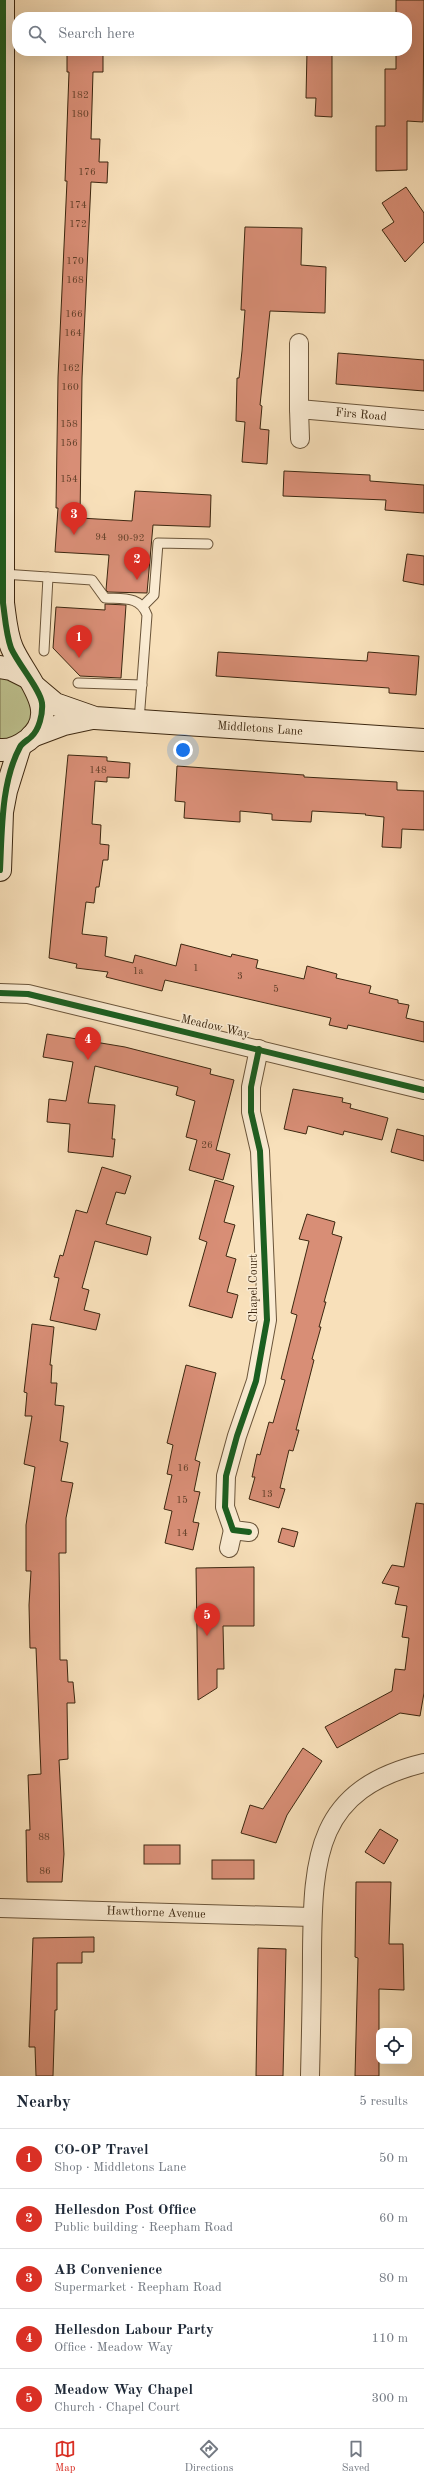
<!DOCTYPE html>
<meta charset="utf-8">
<style>
body{margin:0;font-family:"Old Standard TT",serif;background:#f2f2f3;color:#1f2937}
.controls{position:absolute;right:12px;bottom:12px;display:grid;overflow:hidden;border-radius:8px;box-shadow:0 4px 16px #0002}
.controls button{width:36px;height:36px;display:grid;place-items:center;padding:0;border:0;border-bottom:1px solid #e0e1e3;background:#fff;color:#1f2937;font:20px sans-serif}
.you{position:absolute;left:183px;top:750px;width:14px;height:14px;margin:-10px;border:3px solid #fff;border-radius:50%;background:#1a73e8;box-shadow:0 0 0 6px #1a73e833}
.badge{display:grid;place-items:center;width:26px;height:26px;border-radius:50%;background:#d93025;color:#fff;font-size:13px;font-weight:700}
.pin{position:absolute;translate:-50% -33px;filter:drop-shadow(0 1px 2px #0008)}
.pin::after{content:'';position:absolute;top:21px;width:14px;height:12px;background:inherit;clip-path:polygon(0 0,100% 0,50% 100%)}
.list{margin:0;padding:0;list-style:none}
h2{display:flex;justify-content:space-between;align-items:center;height:52px;margin:0;padding:0 16px;font-size:17px}
h2 small{font-size:13px;font-weight:400;color:#747a83}
.list li{display:grid;grid-template-columns:26px 1fr auto;gap:12px;align-items:center;box-sizing:border-box;height:60px;padding:0 16px;border-top:1px solid #e0e1e3}
.list b{display:block;font-size:15px;white-space:nowrap}
.list p{margin:0;font-size:13px;white-space:nowrap;color:#747a83}
.list em{font-size:13px;font-style:normal;color:#747a83}
.icon{flex:none;width:22px;height:22px;fill:none;stroke:currentColor;stroke-width:2;stroke-linecap:round;stroke-linejoin:round}
.map{position:relative;flex:none;width:424px;height:2076px;overflow:hidden}
.search{position:absolute;background:#fff;box-shadow:0 4px 16px #0002;left:12px;right:12px;top:12px;height:44px;display:flex;align-items:center;gap:10px;box-sizing:border-box;padding:0 14px;border-radius:16px;color:#747a83;font-size:15px}
.sheet{height:352px;background:#fff}
nav{display:flex;justify-content:space-around;align-items:center;box-sizing:border-box;height:56px;border-top:1px solid #e0e1e3;background:#fff;font-size:11px;color:#747a83}
nav a{display:grid;justify-items:center;gap:2px}
nav .on{color:#d93025}
.map>svg:first-child{display:block}
.green{fill:#bec28f;stroke:#7d7450}
.building{fill:#d88e76;stroke:#3c2710}
.lines{fill:none;stroke-linecap:round;stroke-linejoin:round}
.lane-casing{stroke:#6b553a;stroke-width:11}
.street-casing{stroke:#6b553a;stroke-width:20}
.secondary-casing{stroke:#3c2710;stroke-width:24}
.lane{stroke:#faebd2;stroke-width:9}
.street{stroke:#faebd2;stroke-width:18}
.secondary{stroke:#faebd2;stroke-width:22}
.cycleway-casing{stroke:#faebd2;stroke-width:8}
.cycleway{stroke:#1b5e20;stroke-width:6}
.labels{text-anchor:middle;dominant-baseline:central;stroke-width:3;stroke-linejoin:round;paint-order:stroke}
.number-label{font-size:10px;fill:#63412a}
.street-label{font-size:12px;fill:#3c2710;stroke:#faebd2}
</style>
<div class="map">
<svg width="424" height="2076" viewBox="0 0 424 2076">
<rect width="100%" height="100%" fill="#f8e0ba"/>
<filter id="stains"><feTurbulence type="fractalNoise" baseFrequency=".005" numOctaves="4"/><feColorMatrix values="0 0 0 0 .2 0 0 0 0 .09 0 0 0 0 .02 0 0 0 .5 -.17"/></filter>
<radialGradient id="worn" r=".72"><stop offset=".6" stop-color="#630" stop-opacity="0"/><stop offset="1" stop-color="#630" stop-opacity=".3"/></radialGradient>
<path class="green" d="M0,677C47,682 39,744 0,740Z"/>
<g class="building">
<path d="M396,0H424L423,122L407,121V170L376,171V126H385V69H396V51H407V17H396Z"/>
<path d="M67,51H103V72H93L91,139H100L99,162H108L107,183L91,182L82,378L80,518L132,521L135,491L211,495L210,527L153,525L147,593L108,592L106,590L109,555L55,552L58,508H56L58,377L67,181H65L69,72H67Z"/>
<path d="M307,51H332V117L315,116L316,98H306Z"/>
<path d="M406,187L424,213V242L405,262L382,230L394,222L382,203Z"/>
<path d="M245,227L302,228L301,265L326,267L325,313L270,311L260,405L262,406L260,429L269,430L267,464L242,462L245,422L236,421L237,378H239L242,351L245,310H241Z"/>
<path d="M338,353L424,360V391L336,384Z"/>
<path d="M284,471L370,475V481L424,485V513L385,510L386,500L283,496Z"/>
<path d="M407,554L424,556V585L403,581Z"/>
<path d="M105,604L126,605L121,678L80,676L53,648L56,607L105,610Z"/>
<path d="M218,652L367,661L368,652L419,656L416,695L389,693V688L216,676Z"/>
<path d="M68,755L107,757V761L130,763L129,778L107,777V782L95,781L92,824L101,825L100,844L109,845L108,860H103L99,887H96L94,903L86,902L82,934L107,937L105,956L133,963L135,955L176,966L181,944L231,957L232,954L258,960L256,968L304,979L307,966L337,974L336,978L371,986L369,993L398,1000V1003L409,1005L406,1018L424,1022V1042L348,1025L347,1029L329,1025L331,1018L165,980L162,991L106,977L108,972L76,968L77,964L49,958Z"/>
<path d="M177,766L304,775V777L397,782V790L424,791V830L402,829L401,848L382,847L384,817L365,815L366,814L312,811L311,822L272,820V814L240,811V822L184,818L185,802L175,801Z"/>
<path d="M47,1034L125,1047L211,1069L210,1074L234,1080L216,1150L230,1154L223,1180L189,1170L197,1140L186,1137L195,1101L176,1095L178,1087L95,1066L88,1103L115,1105L112,1139H115L113,1157L68,1152L70,1124L47,1122L49,1099L66,1101L73,1062L43,1057Z"/>
<path d="M293,1089L343,1098L342,1102L351,1104L350,1108L388,1118L382,1140L344,1131L343,1135L308,1126L306,1134L284,1129Z"/>
<path d="M397,1129L424,1136V1161L391,1152Z"/>
<path d="M102,1167L131,1176L125,1194L116,1192L106,1224L151,1237L147,1255L95,1241L82,1288L89,1290L84,1310L100,1314L96,1330L50,1320L59,1278L54,1277L60,1255L63,1256L76,1210L87,1213Z"/>
<path d="M215,1180L234,1186L224,1222L235,1225L226,1256L236,1259L227,1292L238,1295L232,1318L189,1306L207,1242L199,1239Z"/>
<path d="M307,1214L335,1222L332,1234L342,1237L324,1302H326L319,1327H321L312,1359L314,1360L296,1430H299L293,1451L289,1450L280,1488L285,1489L279,1508L249,1499L255,1477H252L257,1454L260,1455L269,1422L273,1423L285,1380L281,1379L297,1315L291,1313L309,1241L299,1239Z"/>
<path d="M32,1324L54,1327L50,1365H52L51,1383H57L55,1405L64,1406L60,1441L68,1443L61,1481L73,1483L66,1518V1553H59L60,1660H67L68,1682H73L75,1703H67L68,1759L59,1760L64,1854L62,1882H27L26,1830H30L28,1775L41,1774L36,1648H30L29,1605L31,1571H26V1525L35,1467L24,1464L32,1416H25L27,1393L24,1392Z"/>
<path d="M186,1365L216,1373L195,1460L200,1462L194,1491L200,1492L193,1522L199,1523L193,1550L165,1543L172,1511L164,1509L172,1475L167,1474L173,1445L167,1443Z"/>
<path d="M416,1503L424,1504V1693L420,1716L400,1713L337,1748L325,1727L392,1691L395,1669L405,1670L409,1638L402,1637L407,1606L395,1604L399,1587L382,1583L392,1565L404,1567Z"/>
<path d="M282,1528L298,1532L294,1547L278,1542Z"/>
<path d="M254,1567V1626H223L224,1669H217V1688L198,1700L196,1568Z"/>
<path d="M303,1748L322,1761L287,1815L276,1843L241,1833L250,1805L263,1809Z"/>
<path d="M380,1829L398,1840L384,1864L365,1852Z"/>
<rect x="144" y="1845" width="36" height="19"/>
<rect x="212" y="1860" width="42" height="19"/>
<path d="M356,1882H391L389,1944H403L404,1990L379,1989V2076H355L358,1958L355,1957Z"/>
<path d="M94,1937V1952H82V1963H57V2010H55L53,2076H36L35,2047H29L33,1938Z"/>
<path d="M258,1948L286,1949L283,2076H256Z"/>
</g>
<g class="lines">
<defs>
<g id="lane">
<path d="M3,574L92,580L105,598C124,599 140,596 147,615L139,721"/>
<path d="M143,606L154,595L158,543L208,544"/>
<path d="M44,651L48,577"/>
<path d="M78,683L142,685"/>
</g>
<g id="street">
<path d="M299,409V343"/>
<path d="M300,439L299,409L424,420"/>
<path d="M0,993L28,994L424,1090"/>
<path d="M249,1532L233,1530L225,1507L226,1476L237,1436L256,1381L267,1320L260,1151L251,1112V1087L259,1049"/>
<path d="M229,1548L233,1530"/>
<path d="M0,1908L312,1917"/>
<path d="M310,2076C311,2035 312,1993 312,1952C313,1856 316,1789 424,1763"/>
</g>
<g id="secondary">
<path d="M0,667L11,669L27,677"/>
<path d="M36,688L55,704L95,718L424,740"/>
<path d="M32,736L64,724L92,718"/>
<path d="M0,750C11,751 20,746 28,740C63,712 24,676 12,648C6,634 5,617 3,603V0"/>
<path d="M0,870L2,812L6,791L20,746"/>
</g>
</defs>
<use href="#lane" class="lane-casing"/>
<use href="#street" class="street-casing"/>
<use href="#secondary" class="secondary-casing"/>
<use href="#lane" class="lane"/>
<use href="#street" class="street"/>
<use href="#secondary" class="secondary"/>
<defs>
<g id="cycleway">
<path d="M0,870C2,831 1,782 20,747C22,743 28,740 31,737C39,730 43,714 42,703C40,689 18,664 11,648C6,634 5,617 3,603V0"/>
<path d="M0,993L28,994L424,1090"/>
<path d="M249,1532L233,1530L225,1507L226,1476L237,1436L256,1381L267,1320L260,1151L251,1112V1087L259,1049"/>
</g>
</defs>
<use href="#cycleway" class="cycleway-casing"/>
<use href="#cycleway" class="cycleway"/>
</g>
<g class="labels">
<g class="number-label">
<text x="80" y="95">182</text>
<text x="80" y="114">180</text>
<text x="87" y="172">176</text>
<text x="78" y="205">174</text>
<text x="78" y="224">172</text>
<text x="75" y="261">170</text>
<text x="75" y="280">168</text>
<text x="74" y="314">166</text>
<text x="73" y="333">164</text>
<text x="71" y="368">162</text>
<text x="70" y="387">160</text>
<text x="69" y="424">158</text>
<text x="69" y="443">156</text>
<text x="69" y="479">154</text>
<text x="101" y="537">94</text>
<text x="131" y="538">90-92</text>
<text x="98" y="770">148</text>
<text x="196" y="968">1</text>
<text x="138" y="971">1a</text>
<text x="240" y="976">3</text>
<text x="276" y="989">5</text>
<text x="207" y="1145">26</text>
<text x="183" y="1468">16</text>
<text x="267" y="1494">13</text>
<text x="182" y="1500">15</text>
<text x="182" y="1533">14</text>
<text x="44" y="1837">88</text>
<text x="45" y="1871">86</text>
</g>
<g class="street-label">
<text transform="translate(361 415) rotate(5)">Firs Road</text>
<text transform="translate(260 729) rotate(4)">Middletons Lane</text>
<text transform="translate(215 1027) rotate(13)">Meadow Way</text>
<text transform="translate(254 1288) rotate(-90)">Chapel Court</text>
<text transform="translate(156 1913) rotate(2)">Hawthorne Avenue</text>
</g>
</g>
<rect width="100%" height="100%" filter="url(#stains)"/>
<rect width="100%" height="100%" fill="url(#worn)"/>
</svg>
<div class="controls">
<button><svg class="icon" aria-label="locate" viewBox="0 0 24 24"><circle cx="12" cy="12" r="6"/><path d="M12 2v4M12 18v4M2 12h4M18 12h4"/></svg></button>
</div>
<div class="you"></div>
<div class="pin badge" style="left:79px;top:658px">1</div>
<div class="pin badge" style="left:137px;top:580px">2</div>
<div class="pin badge" style="left:74px;top:535px">3</div>
<div class="pin badge" style="left:88px;top:1060px">4</div>
<div class="pin badge" style="left:207px;top:1636px">5</div>
<div class="search"><svg class="icon" aria-label="search" viewBox="0 0 24 24"><circle cx="10" cy="10" r="6"/><path d="M15 15l6 6"/></svg>Search here</div>
</div>
<section class="sheet">
<h2>Nearby<small>5 results</small></h2>
<ul class="list">
<li><span class="badge">1</span><div><b>CO-OP Travel</b><p>Shop · Middletons Lane</p></div><em>50 m</em></li>
<li><span class="badge">2</span><div><b>Hellesdon Post Office</b><p>Public building · Reepham Road</p></div><em>60 m</em></li>
<li><span class="badge">3</span><div><b>AB Convenience</b><p>Supermarket · Reepham Road</p></div><em>80 m</em></li>
<li><span class="badge">4</span><div><b>Hellesdon Labour Party</b><p>Office · Meadow Way</p></div><em>110 m</em></li>
<li><span class="badge">5</span><div><b>Meadow Way Chapel</b><p>Church · Chapel Court</p></div><em>300 m</em></li>
</ul>
</section>
<nav>
<a class="on"><svg class="icon" aria-label="map" viewBox="0 0 24 24"><path d="M3 6l6-2 6 2 6-2v14l-6 2-6-2-6 2zM9 4v14M15 6v14"/></svg>Map</a>
<a><svg class="icon" aria-label="directions" viewBox="0 0 24 24"><path d="M12 3l9 9-9 9-9-9zM9 14v-3h6M13 9l2 2-2 2"/></svg>Directions</a>
<a><svg class="icon" aria-label="saved" viewBox="0 0 24 24"><path d="M7 4h10v16l-5-4-5 4z"/></svg>Saved</a>
</nav>
